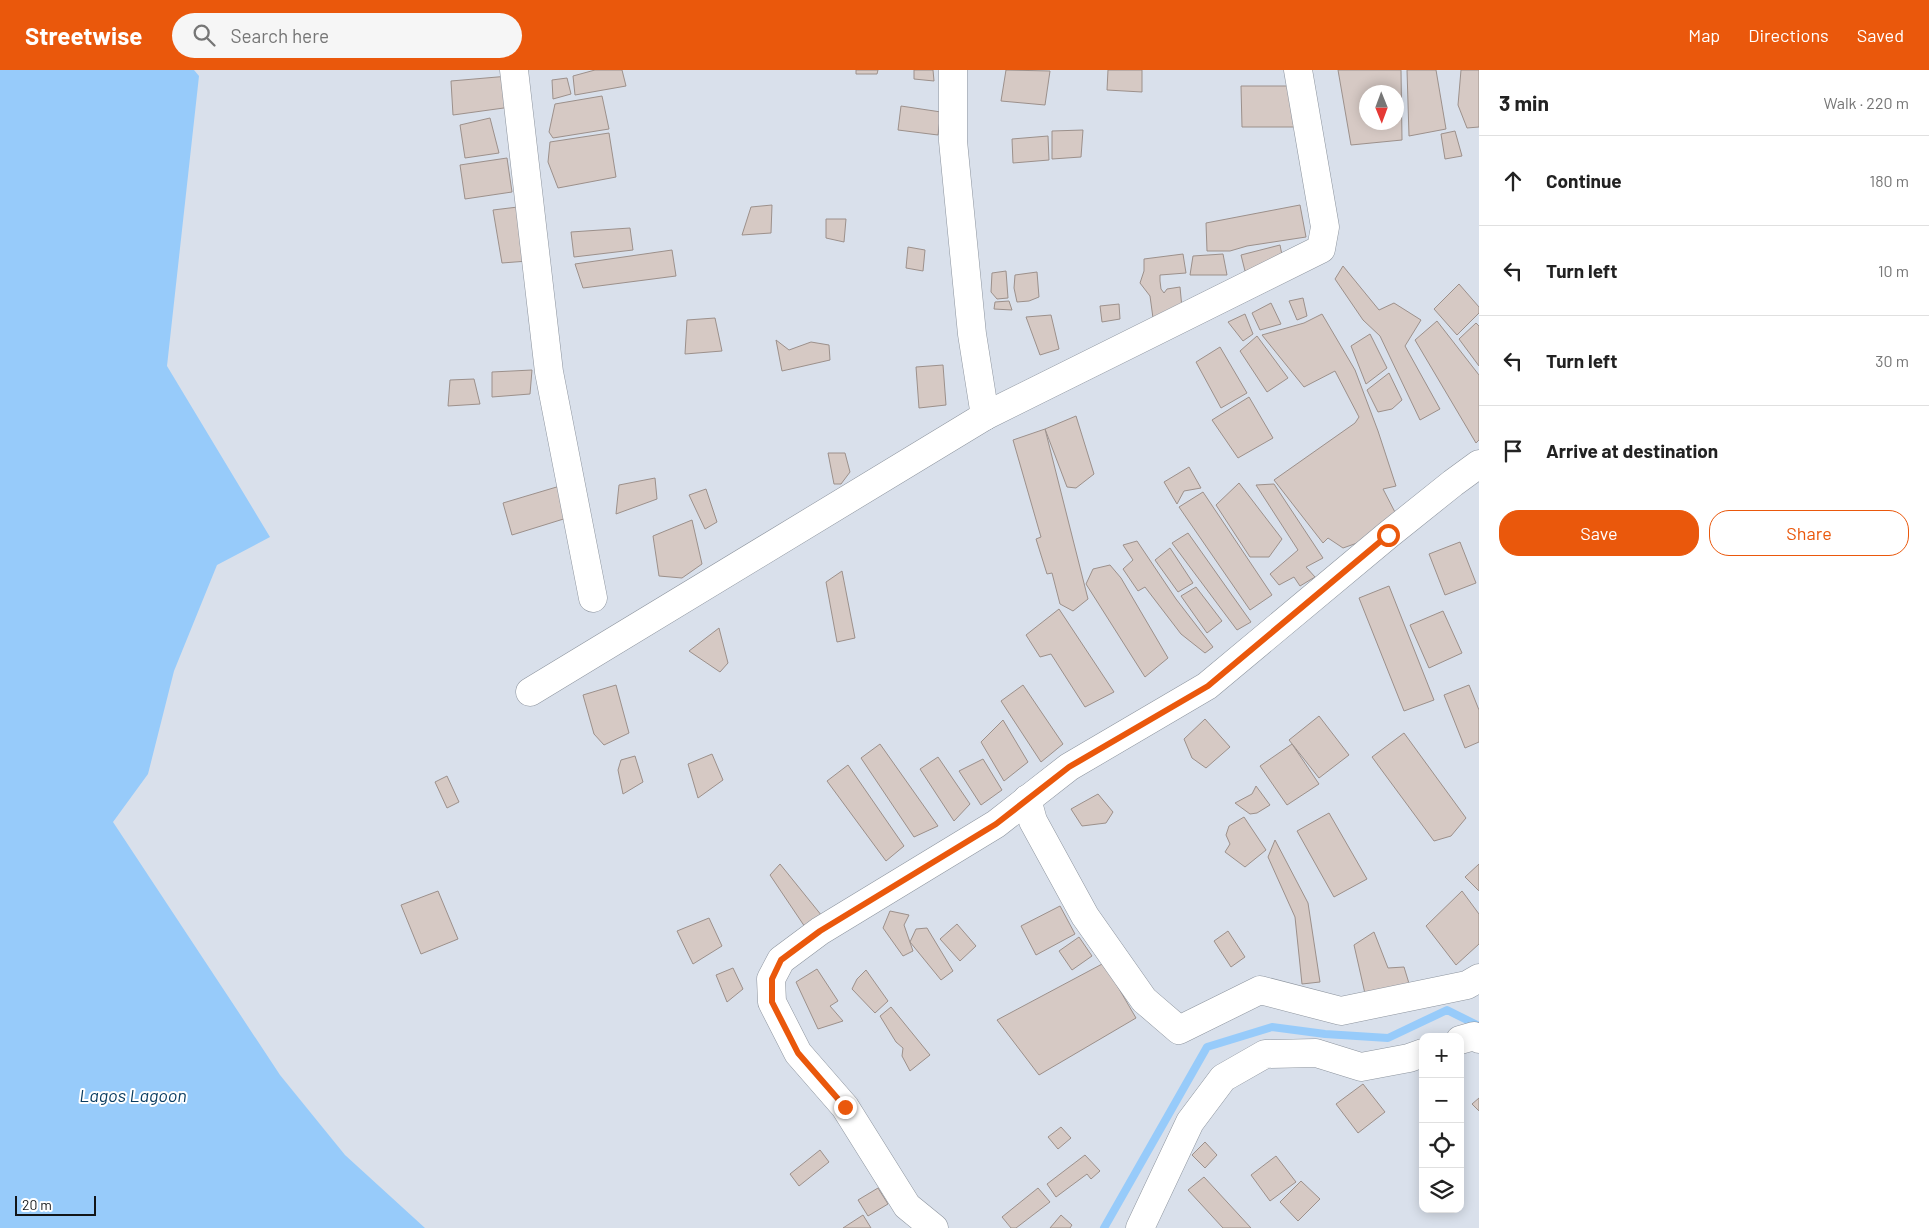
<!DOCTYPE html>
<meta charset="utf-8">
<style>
body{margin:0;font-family:Barlow,sans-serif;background:#f6f6f6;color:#222}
.controls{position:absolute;right:15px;bottom:15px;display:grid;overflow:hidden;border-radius:10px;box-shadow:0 2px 12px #0003}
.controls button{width:45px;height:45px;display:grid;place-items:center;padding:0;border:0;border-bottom:1px solid #e0e0e0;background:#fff;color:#222;font:25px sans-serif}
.compass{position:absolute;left:1359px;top:15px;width:45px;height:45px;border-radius:50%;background:#fff;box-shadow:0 2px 12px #0003;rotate:179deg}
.scale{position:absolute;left:15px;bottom:12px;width:81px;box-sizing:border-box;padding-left:5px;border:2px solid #121518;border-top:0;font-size:14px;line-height:18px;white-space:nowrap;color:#121518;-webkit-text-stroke:4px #fff;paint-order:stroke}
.stop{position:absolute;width:15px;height:15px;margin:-11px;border:4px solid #ea580c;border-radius:50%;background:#fff}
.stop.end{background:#ea580c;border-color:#fff;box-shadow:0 1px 5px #0008}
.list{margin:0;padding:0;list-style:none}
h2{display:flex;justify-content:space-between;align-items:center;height:65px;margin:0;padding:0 20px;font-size:21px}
h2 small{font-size:16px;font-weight:400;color:#767676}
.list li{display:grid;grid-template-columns:32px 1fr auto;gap:15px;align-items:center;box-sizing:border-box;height:90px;padding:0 20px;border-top:1px solid #e0e0e0}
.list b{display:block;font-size:19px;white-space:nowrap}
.list em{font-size:16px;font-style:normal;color:#767676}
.actions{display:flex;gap:10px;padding:15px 20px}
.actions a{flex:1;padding:11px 0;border:1px solid #ea580c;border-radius:20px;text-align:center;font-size:18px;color:#ea580c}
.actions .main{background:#ea580c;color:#fff}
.icon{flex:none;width:28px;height:28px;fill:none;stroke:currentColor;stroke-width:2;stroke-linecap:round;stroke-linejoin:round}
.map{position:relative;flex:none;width:1479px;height:1158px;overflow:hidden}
header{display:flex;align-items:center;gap:30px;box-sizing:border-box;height:70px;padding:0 25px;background:#ea580c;color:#fff}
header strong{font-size:24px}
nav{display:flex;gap:28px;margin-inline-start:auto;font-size:18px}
.search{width:350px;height:45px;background:#f6f6f6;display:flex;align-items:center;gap:12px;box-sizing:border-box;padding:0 18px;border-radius:28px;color:#767676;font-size:19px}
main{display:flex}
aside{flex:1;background:#fff}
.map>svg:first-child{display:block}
.water{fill:#97cbfa}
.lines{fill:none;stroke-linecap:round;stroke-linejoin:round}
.stream{stroke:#97cbfa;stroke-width:8}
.building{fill:#d6c9c4;stroke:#9c908b;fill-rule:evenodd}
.street-casing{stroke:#8d949e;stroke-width:29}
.street{stroke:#fff;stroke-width:28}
.route{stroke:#ea580c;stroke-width:6}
.labels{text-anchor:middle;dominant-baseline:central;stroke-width:4;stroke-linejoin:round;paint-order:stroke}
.water-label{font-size:18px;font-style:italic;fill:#0a3d62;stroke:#fff}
</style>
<header>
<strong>Streetwise</strong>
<div class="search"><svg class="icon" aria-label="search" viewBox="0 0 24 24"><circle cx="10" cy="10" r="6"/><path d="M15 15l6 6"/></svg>Search here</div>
<nav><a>Map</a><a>Directions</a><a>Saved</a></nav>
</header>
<main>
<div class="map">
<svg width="1479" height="1158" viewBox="0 0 1479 1158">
<rect width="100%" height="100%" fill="#d9e0eb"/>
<path class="water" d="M0,0H194L199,6L167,296L270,467L217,495L174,601L148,704L113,752L280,1005L345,1085L425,1158H0Z"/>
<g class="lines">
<path class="stream" d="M1104,1158L1207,977L1272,957L1325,964L1388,968L1447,940L1479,956"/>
</g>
<g class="building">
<path d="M595,0H622L626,16L575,25L573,6Z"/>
<path d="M856,0H878L877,4H856Z"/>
<path d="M914,0H933L934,11L914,9Z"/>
<path d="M1006,0L1050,1L1045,35L1001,31Z"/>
<path d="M1108,0H1142V22L1107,20Z"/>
<path d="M1338,0H1401L1402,70L1351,75ZM1366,22H1396V52H1366Z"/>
<path d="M1407,0H1436L1446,59L1409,66Z"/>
<path d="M1461,0H1479V57L1467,58L1458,35Z"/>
<path d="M509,6L511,37L453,45L451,11Z"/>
<path d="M567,8L571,24L553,29L552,10Z"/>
<path d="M1241,16H1294L1295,57H1242Z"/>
<path d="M602,26L609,59L553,68L549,62L555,34Z"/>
<path d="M901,36L941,42L938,65L898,60Z"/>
<path d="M490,48L499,83L465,88L460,55Z"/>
<path d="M1083,60L1081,87L1052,89V61Z"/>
<path d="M1455,61L1462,86L1445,89L1441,64Z"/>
<path d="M609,63L616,107L558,118L548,92L550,72Z"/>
<path d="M1048,66L1049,90L1013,93L1012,69Z"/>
<path d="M507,88L512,122L465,129L460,95Z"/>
<path d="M772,135L771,163L742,165L751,137Z"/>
<path d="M1300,135L1306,167L1247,176L1230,181H1207L1206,153Z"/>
<path d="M518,137L528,191L502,193L493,140Z"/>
<path d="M826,149H846L844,172L826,168Z"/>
<path d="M630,158L633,180L574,187L571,162Z"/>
<path d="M1280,175L1283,190L1245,201L1241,185Z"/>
<path d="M908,177L925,180L923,201L906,198Z"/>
<path d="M672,180L676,206L583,218L575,194Z"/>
<path d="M1183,184L1186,203L1160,205V211L1161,219L1164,223L1167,219L1180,217L1182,238L1153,248L1150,226L1140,213L1144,201V189Z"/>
<path d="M1223,184L1227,205H1190L1193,186Z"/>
<path d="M1343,196L1379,240L1394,233L1421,250L1405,276L1440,339L1420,350L1380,266L1363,250L1335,209Z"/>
<path d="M1006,201L1008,228L997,229L991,222L992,203Z"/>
<path d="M1037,202L1039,227L1029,231L1017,232L1014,218L1015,205Z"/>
<path d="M1459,214L1479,237V243L1457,265L1434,239Z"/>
<path d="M1303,228L1307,246L1297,250L1289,231Z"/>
<path d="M1009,231L1012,240L994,239L995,232Z"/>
<path d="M1271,233L1281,254L1260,260L1252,243Z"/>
<path d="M1119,234L1120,249L1102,252L1100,236Z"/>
<path d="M1245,244L1253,264L1243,271L1228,252Z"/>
<path d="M1322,244L1355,300L1378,361L1396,416L1383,419L1397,446L1380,465L1343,478L1328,468L1323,473L1274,410L1355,353L1359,347L1335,301L1304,317L1262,265L1304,253Z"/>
<path d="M1051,245L1059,279L1040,285L1026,247Z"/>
<path d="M715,248L722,281L685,284L687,250Z"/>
<path d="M1437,251L1479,305V370L1476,373L1415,270Z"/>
<path d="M1476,253L1479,256V296L1459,269Z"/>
<path d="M1370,264L1387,298L1366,314L1351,276Z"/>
<path d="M1257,266L1288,308L1267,322L1240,281Z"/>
<path d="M776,270L789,280L811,272L829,275L830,290L782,301Z"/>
<path d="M1220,277L1247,323L1221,338L1196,292Z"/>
<path d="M943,295L946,335L919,338L916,297Z"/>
<path d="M532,300L530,324L492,327V302Z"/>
<path d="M1389,303L1402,330L1392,339L1378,342L1367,320Z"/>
<path d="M474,309L480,334L448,336L450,310Z"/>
<path d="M1249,327L1273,368L1238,388L1212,350Z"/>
<path d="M1076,346L1094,404L1076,418L1067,417L1045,359Z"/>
<path d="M1045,359L1088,529L1073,541L1060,534L1052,503L1047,504L1036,469L1041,467L1013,370Z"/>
<path d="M828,383H845L850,402L841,414H834Z"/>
<path d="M1189,397L1201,418L1184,421L1177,434L1164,412Z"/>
<path d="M655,408L657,429L616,444L619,415Z"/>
<path d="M1239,413L1282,469L1269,487H1250L1216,435Z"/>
<path d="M1274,414L1323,488L1306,497L1315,507L1300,516L1294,507L1279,515L1270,504L1298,480L1256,415Z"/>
<path d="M560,416L570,447L512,465L503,433Z"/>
<path d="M706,419L717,452L705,459L689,425Z"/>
<path d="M1203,422L1272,525L1250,540L1179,437Z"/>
<path d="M692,450L702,494L682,508L659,506L653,466Z"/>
<path d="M1188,463L1251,552L1237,560L1172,473Z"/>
<path d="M1137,471L1176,529L1213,577L1205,583L1181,564L1145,517L1138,521L1123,499L1133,490L1123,475Z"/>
<path d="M1460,472L1476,513L1445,525L1429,484Z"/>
<path d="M1170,478L1193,513L1178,522L1155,490Z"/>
<path d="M1110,495L1121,508L1168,588L1145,607L1086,514L1093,499Z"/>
<path d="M842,501L855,568L837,572L826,512Z"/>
<path d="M1389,516L1434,630L1404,641L1359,528Z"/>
<path d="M1196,517L1222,551L1207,563L1181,526Z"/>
<path d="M1059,539L1114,622L1085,637L1051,584L1040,587L1026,565Z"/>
<path d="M1443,541L1462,583L1429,598L1410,555Z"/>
<path d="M719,558L728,593L720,602L689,581Z"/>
<path d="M616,615L629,663L604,675L594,664L583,625Z"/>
<path d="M1023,615L1063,674L1041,692L1001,631Z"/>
<path d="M1469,615L1479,640V672L1465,678L1444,625Z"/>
<path d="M1319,646L1349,685L1319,708L1289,670Z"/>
<path d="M1205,649L1230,677L1206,698L1192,688L1184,669Z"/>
<path d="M1003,650L1028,692L1004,711L981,672Z"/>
<path d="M1404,663L1466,748L1451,766L1434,771L1372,687Z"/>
<path d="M880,674L938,756L914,767L861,688Z"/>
<path d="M1292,674L1319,714L1287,735L1260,696Z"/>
<path d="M712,684L723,710L698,728L688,694Z"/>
<path d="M635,686L643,712L623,724L618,700L621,690Z"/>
<path d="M938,687L970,734L954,751L920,699Z"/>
<path d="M983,689L1002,720L981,735L959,701Z"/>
<path d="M848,695L904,776L886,791L827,711Z"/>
<path d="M447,706L459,732L447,738L435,712Z"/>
<path d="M1256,716L1270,735L1257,743L1250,744L1235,733L1252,724Z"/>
<path d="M1098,724L1113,742L1106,753L1082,756L1071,739Z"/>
<path d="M1329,743L1367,809L1334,827L1297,761Z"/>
<path d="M1244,747L1266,780L1245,797L1225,782L1230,774L1226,765L1229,756Z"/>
<path d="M1275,770L1308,833L1320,912L1302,914L1295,847L1268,787Z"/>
<path d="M780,794L822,846L805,857L770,805Z"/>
<path d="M1479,794V821L1465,807Z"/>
<path d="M438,821L458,869L421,884L401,835Z"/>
<path d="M1462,821L1479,844V874L1456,895L1426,856Z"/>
<path d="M1060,836L1075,864L1036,885L1021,856Z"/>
<path d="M890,841L909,845L904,855L913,881L903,886L883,858Z"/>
<path d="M709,848L722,876L693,894L677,861Z"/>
<path d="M957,854L976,876L960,891L940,869Z"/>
<path d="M927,858L953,901L941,910L910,872L916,859Z"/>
<path d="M1228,861L1245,887L1231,897L1214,871Z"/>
<path d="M1374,862L1388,898L1404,897L1411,920L1366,928L1354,875Z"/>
<path d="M1079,867L1092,886L1072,900L1059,881Z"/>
<path d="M1104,893L1136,948L1039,1005L997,950Z"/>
<path d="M733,898L743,919L727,932L716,905Z"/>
<path d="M817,899L838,931L830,936L843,951L818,959L796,912Z"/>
<path d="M866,900L888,931L875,943L852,919L857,909Z"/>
<path d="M891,937L930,985L910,1001L902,986L903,978L896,972L880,946Z"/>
<path d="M1363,1014L1385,1042L1358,1063L1336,1034Z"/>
<path d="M1479,1028V1041L1472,1034Z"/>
<path d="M1061,1057L1071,1068L1058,1079L1048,1067Z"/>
<path d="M1205,1072L1217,1085L1205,1098L1192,1085Z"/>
<path d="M820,1080L829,1092L799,1116L790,1104Z"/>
<path d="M1085,1085L1100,1101L1091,1109L1087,1104L1056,1127L1047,1114Z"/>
<path d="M1276,1086L1296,1112L1270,1131L1251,1105Z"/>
<path d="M1204,1107L1251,1158H1223L1188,1120Z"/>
<path d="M1301,1111L1320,1129L1298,1151L1280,1132Z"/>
<path d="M878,1118L888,1134L868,1146L858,1130Z"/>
<path d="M1038,1118L1050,1132L1016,1158H1011L1002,1147Z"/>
<path d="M863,1145L871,1158H843Z"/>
<path d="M1061,1145L1072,1155L1070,1158H1050Z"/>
</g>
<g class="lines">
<defs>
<g id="street">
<path d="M514,0L549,302L593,528"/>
<path d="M953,0V71L972,264L985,346"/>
<path d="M530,622L985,346L1321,179L1325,157L1298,0"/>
<path d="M1027,729L1033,751L1085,846L1144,930L1179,960L1260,920L1341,941L1467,915L1479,908"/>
<path d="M1460,970L1474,966L1479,969"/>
<path d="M934,1158L907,1136L845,1037L798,983L772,932L771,909L781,890L820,861L996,754L1069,697L1207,616L1388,465L1453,413L1479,394"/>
<path d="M1140,1158L1190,1052L1223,1008L1265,984L1316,983L1361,997L1409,988L1423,983"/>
</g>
</defs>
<use href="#street" class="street-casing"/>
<use href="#street" class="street"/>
</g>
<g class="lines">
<path class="route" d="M845,1037L798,983L772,932V909L781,890L820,861L996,754L1069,697L1208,616L1388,465"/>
</g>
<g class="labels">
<g class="water-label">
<text x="133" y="1025">Lagos Lagoon</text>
</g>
</g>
</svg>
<div class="controls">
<button>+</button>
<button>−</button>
<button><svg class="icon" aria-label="locate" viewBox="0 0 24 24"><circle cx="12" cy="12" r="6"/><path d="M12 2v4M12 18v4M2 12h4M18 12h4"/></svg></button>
<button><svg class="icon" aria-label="layers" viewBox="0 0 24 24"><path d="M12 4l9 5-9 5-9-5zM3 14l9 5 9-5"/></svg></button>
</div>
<svg class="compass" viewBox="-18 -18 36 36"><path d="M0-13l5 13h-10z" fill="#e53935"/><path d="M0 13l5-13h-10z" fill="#767676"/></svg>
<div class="scale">20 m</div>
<div class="stop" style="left:1388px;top:465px"></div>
<div class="stop end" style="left:845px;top:1037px"></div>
</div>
<aside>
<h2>3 min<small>Walk · 220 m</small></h2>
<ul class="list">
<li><svg class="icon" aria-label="ahead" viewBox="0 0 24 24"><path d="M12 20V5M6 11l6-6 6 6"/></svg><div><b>Continue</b></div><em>180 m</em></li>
<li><svg class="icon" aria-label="left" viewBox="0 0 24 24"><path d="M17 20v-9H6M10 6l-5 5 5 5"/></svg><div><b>Turn left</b></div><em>10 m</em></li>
<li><svg class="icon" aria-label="left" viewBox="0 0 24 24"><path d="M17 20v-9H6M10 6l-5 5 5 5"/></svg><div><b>Turn left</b></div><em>30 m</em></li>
<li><svg class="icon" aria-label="arrive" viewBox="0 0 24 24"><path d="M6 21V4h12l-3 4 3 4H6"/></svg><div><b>Arrive at destination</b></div></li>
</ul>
<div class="actions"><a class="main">Save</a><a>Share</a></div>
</aside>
</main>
